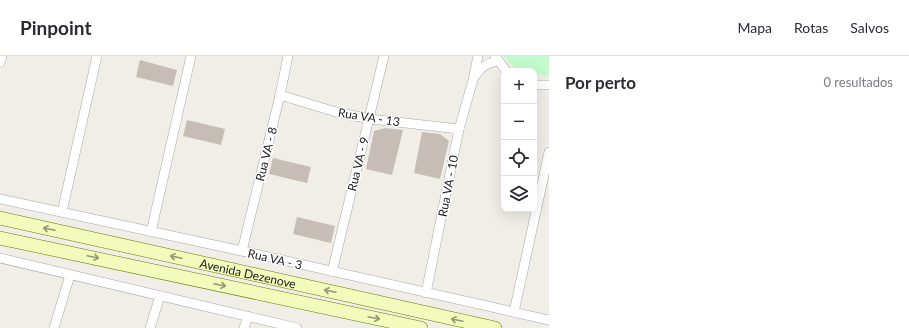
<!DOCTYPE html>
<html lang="pt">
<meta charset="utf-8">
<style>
body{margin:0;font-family:Lato,sans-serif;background:#f7f7f7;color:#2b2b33}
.controls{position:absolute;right:12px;top:12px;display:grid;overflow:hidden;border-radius:8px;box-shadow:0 4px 16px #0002}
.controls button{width:36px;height:36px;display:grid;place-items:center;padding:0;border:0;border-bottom:1px solid #e1e1e2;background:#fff;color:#2b2b33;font:20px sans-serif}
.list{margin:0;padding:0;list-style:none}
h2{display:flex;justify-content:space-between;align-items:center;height:52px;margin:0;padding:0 16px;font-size:17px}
h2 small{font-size:13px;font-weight:400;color:#7c7c81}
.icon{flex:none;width:22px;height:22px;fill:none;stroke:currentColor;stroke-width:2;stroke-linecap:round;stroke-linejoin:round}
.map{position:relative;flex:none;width:549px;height:272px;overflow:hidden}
header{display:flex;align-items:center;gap:24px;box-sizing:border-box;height:56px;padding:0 20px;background:#fff;border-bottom:1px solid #e1e1e2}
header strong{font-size:19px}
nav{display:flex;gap:22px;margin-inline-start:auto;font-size:14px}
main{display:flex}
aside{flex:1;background:#fff}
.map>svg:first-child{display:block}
.park{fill:#c4fbcd}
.building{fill:#c6beb6}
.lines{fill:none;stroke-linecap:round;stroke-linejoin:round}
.street-casing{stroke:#a7a7a7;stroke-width:10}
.secondary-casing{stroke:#657d02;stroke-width:14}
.street{stroke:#fff;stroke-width:9}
.secondary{stroke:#f2fbbb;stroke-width:13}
.oneway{stroke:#949875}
.labels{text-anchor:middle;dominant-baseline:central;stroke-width:3;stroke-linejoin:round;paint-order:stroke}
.street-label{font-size:12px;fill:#202020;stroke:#fff}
</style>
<header>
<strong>Pinpoint</strong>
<nav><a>Mapa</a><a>Rotas</a><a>Salvos</a></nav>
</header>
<main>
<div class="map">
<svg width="549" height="272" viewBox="0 0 549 272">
<rect width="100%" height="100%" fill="#f1eee7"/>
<path class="park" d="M503,0H549V19L544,20L534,19V15C518,15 514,12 503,0Z"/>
<g class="building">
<path d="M140,4L177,14L173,30L136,21Z"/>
<path d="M187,64L225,73L221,89L183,80Z"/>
<path d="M385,72L403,74L392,119L366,113L374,75Z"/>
<path d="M422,76L440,78L449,85L440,123L414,117Z"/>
<path d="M273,102L311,111L307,127L269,118Z"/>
<path d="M297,161L335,170L331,187L293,178Z"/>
</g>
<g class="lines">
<defs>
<g id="street">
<path d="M495,0L506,15"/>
<path d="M0,7L2,0"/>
<path d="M475,20C481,11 487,7 497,5"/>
<path d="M534,29H549"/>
<path d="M280,39L336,56L370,63L459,73"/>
<path d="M0,143L242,195L549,264"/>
<path d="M62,156L97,0"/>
<path d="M151,176L191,0"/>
<path d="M242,195L280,39L288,0"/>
<path d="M0,202L297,272"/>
<path d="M332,216L384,0"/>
<path d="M426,237L459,73L473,24L478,0"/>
<path d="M514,256L549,96"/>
<path d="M54,272L70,219"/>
<path d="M150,272L160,240"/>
<path d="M244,272L248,260"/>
</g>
<g id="secondary">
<path id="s1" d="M0,162L495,272"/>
<path d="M0,182L421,272"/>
</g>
</defs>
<use href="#street" class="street-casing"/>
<use href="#secondary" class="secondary-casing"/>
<use href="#street" class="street"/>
<use href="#secondary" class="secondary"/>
</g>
<defs><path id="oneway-shaft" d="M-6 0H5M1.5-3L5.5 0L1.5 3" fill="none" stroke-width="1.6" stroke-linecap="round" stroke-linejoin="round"/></defs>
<g class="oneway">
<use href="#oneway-shaft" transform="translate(49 173) rotate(-168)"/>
<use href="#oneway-shaft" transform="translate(93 201) rotate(12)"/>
<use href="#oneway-shaft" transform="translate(176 201) rotate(-168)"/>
<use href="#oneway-shaft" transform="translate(220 229) rotate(12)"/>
<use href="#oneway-shaft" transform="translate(330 235) rotate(-168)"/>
<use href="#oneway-shaft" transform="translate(374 262) rotate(12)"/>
<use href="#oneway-shaft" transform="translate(457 264) rotate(-168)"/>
</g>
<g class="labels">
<g class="street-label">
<text transform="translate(369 61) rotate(9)">Rua VA - 13</text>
<text transform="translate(266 98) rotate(-76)">Rua VA - 8</text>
<text transform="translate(358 108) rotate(-76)">Rua VA - 9</text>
<text transform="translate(448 130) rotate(-79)">Rua VA - 10</text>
<text transform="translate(275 203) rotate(13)">Rua VA - 3</text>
<text stroke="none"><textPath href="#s1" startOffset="254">Avenida Dezenove</textPath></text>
</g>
</g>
</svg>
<div class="controls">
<button>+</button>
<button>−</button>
<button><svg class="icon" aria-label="locate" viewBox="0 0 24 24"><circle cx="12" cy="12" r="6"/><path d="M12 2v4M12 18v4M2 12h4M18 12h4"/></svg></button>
<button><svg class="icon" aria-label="layers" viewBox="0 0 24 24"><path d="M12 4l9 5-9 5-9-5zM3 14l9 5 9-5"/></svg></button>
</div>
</div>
<aside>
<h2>Por perto<small>0 resultados</small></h2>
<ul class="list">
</ul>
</aside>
</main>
